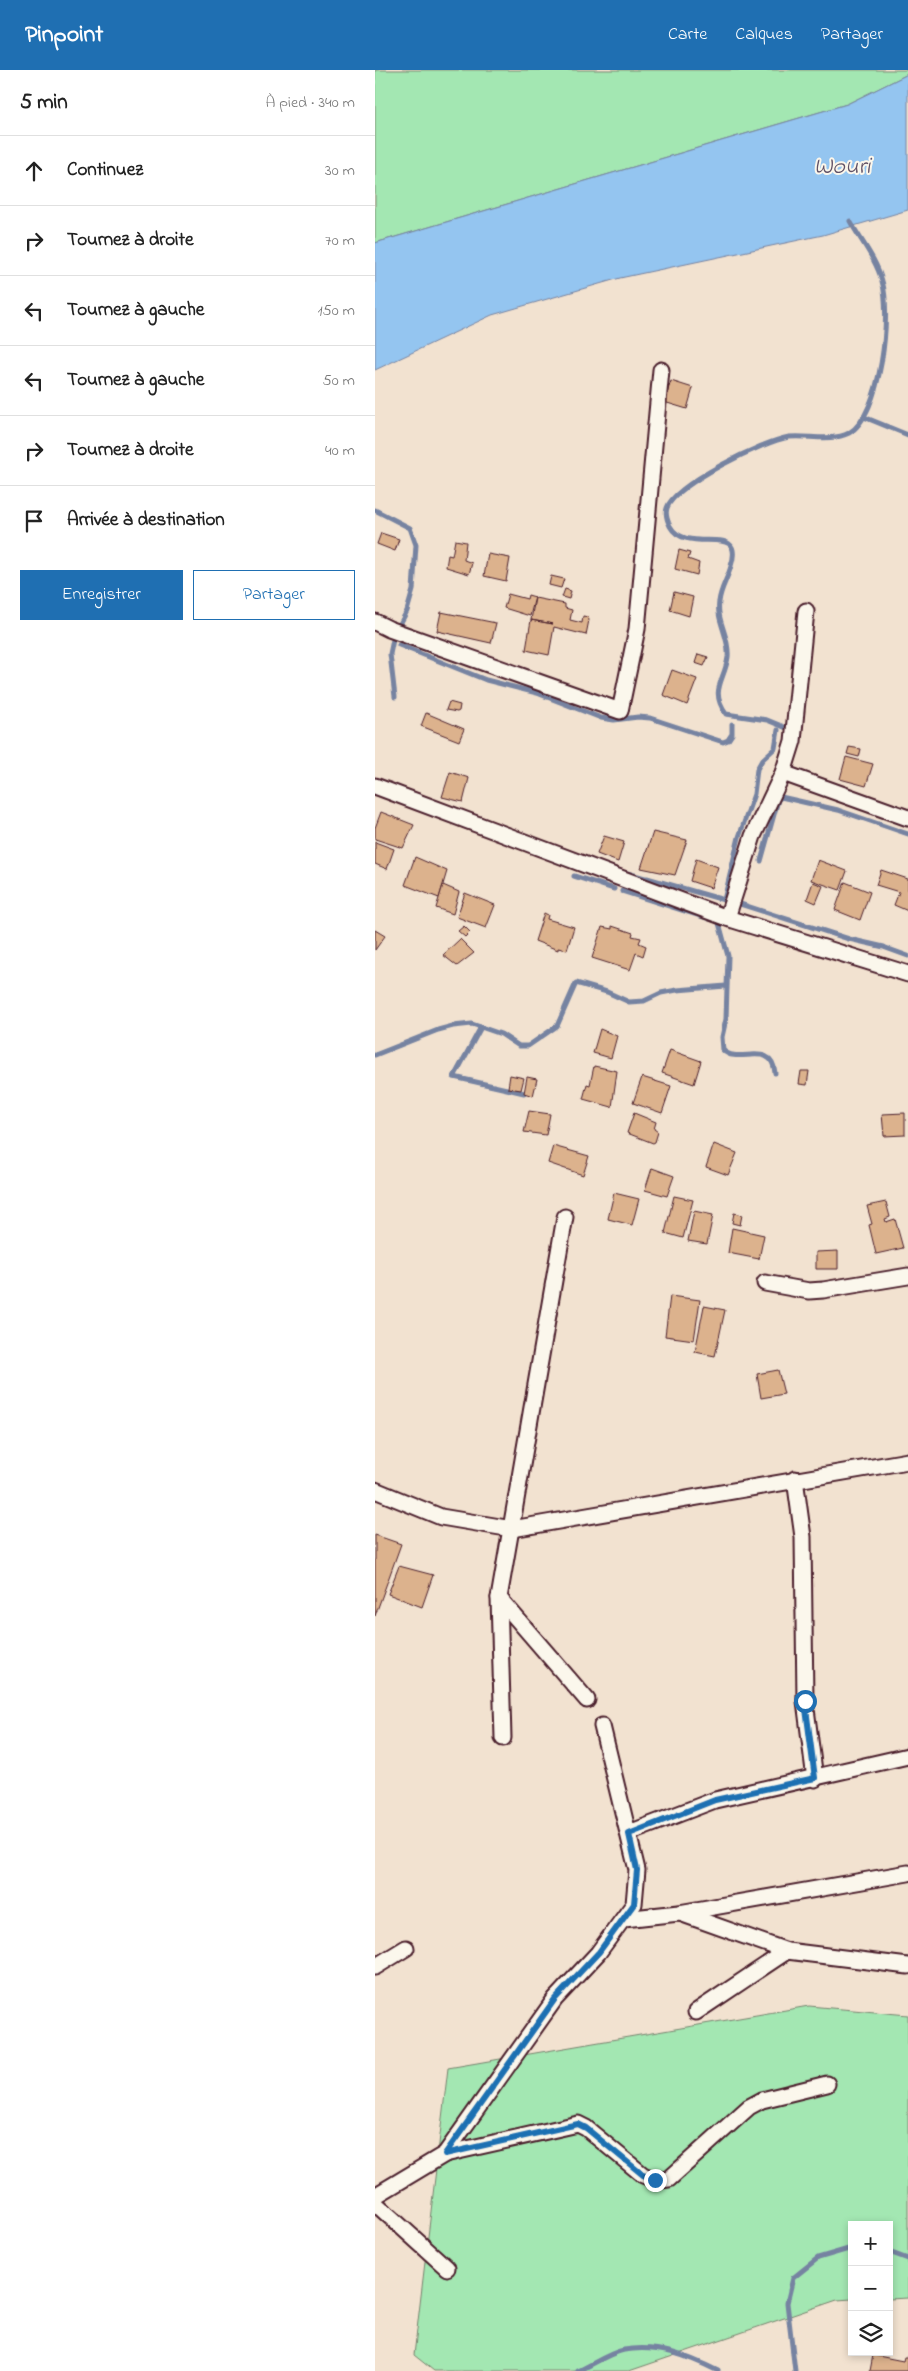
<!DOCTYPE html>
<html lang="fr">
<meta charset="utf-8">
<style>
body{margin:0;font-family:"Indie Flower",sans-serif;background:#f2f2f2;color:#222}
.controls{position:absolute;right:15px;bottom:15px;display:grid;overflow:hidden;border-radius:0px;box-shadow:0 2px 8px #0003}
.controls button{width:45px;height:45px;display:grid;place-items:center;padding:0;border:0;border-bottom:1px solid #e0e0e0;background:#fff;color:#222;font:25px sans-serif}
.stop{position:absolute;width:15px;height:15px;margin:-11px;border:4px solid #1f6fb2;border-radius:50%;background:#fff}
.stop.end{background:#1f6fb2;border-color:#fff;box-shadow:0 1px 5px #0008}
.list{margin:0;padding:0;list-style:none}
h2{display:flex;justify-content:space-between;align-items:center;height:65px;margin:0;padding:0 20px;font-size:21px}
h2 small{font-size:16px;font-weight:400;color:#767676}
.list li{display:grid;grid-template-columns:32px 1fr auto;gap:15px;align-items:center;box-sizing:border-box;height:70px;padding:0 20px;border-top:1px solid #e0e0e0}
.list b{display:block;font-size:19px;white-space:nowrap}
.list em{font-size:16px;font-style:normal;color:#767676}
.actions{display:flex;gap:10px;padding:15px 20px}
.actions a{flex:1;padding:11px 0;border:1px solid #1f6fb2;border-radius:0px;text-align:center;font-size:18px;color:#1f6fb2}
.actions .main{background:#1f6fb2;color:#fff}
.icon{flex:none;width:28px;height:28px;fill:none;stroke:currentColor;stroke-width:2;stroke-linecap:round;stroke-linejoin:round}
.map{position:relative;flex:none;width:533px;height:2301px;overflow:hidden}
header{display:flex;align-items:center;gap:30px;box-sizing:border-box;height:70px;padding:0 25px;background:#1f6fb2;color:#fff}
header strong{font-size:24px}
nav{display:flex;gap:28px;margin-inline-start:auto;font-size:18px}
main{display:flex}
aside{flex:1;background:#fff}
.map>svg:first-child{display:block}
.green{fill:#a3e7b2;stroke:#76836e}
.water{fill:#94c5f0;stroke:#7683a1}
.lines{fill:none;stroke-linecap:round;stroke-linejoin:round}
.stream{stroke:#7683a1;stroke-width:5}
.building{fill:#dcb28d;stroke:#4a1f2b}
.street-casing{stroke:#4a1f2b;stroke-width:19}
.street{stroke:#fbf7ec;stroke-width:15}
.route{stroke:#1f6fb2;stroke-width:6}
.labels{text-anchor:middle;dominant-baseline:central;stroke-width:4;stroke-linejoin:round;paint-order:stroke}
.water-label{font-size:24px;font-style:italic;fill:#605166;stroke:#fbf7ec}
</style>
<header>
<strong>Pinpoint</strong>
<nav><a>Carte</a><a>Calques</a><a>Partager</a></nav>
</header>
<main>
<aside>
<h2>5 min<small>À pied · 340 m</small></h2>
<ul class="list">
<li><svg class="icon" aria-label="ahead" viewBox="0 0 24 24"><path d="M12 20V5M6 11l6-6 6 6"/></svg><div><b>Continuez</b></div><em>30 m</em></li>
<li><svg class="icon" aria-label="right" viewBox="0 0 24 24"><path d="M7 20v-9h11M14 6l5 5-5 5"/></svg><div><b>Tournez à droite</b></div><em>70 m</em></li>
<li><svg class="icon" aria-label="left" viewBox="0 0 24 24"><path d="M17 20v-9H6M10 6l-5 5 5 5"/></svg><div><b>Tournez à gauche</b></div><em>150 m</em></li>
<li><svg class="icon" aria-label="left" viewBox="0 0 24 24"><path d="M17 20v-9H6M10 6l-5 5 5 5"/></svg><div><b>Tournez à gauche</b></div><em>50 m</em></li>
<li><svg class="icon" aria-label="right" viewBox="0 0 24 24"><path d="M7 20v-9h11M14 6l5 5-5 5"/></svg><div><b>Tournez à droite</b></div><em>40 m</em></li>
<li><svg class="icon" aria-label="arrive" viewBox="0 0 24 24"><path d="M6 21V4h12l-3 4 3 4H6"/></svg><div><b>Arrivée à destination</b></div></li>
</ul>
<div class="actions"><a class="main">Enregistrer</a><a>Partager</a></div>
</aside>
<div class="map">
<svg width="533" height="2301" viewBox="0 0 533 2301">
<rect width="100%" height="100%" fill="#f2e2d0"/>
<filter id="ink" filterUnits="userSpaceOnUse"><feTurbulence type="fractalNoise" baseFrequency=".02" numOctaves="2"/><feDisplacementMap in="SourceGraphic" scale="10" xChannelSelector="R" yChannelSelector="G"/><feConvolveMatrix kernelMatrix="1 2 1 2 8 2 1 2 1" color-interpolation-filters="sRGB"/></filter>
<g filter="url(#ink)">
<g class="green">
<path d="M0,0H533V4L472,34L0,173Z"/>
<path d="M434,1936L533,1945V2228L514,2229V2155H477V2229L462,2230L254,2301H59L39,2285L73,1998Z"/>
</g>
<path class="water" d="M533,4V140L448,165L245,208L117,245L0,300V173L472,34Z"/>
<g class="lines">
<g class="stream">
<path d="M489,347L533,365"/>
<path d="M0,440L35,458L41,475L38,520L32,541L19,565L15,584L20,627"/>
<path d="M24,575L111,610L162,623L226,648L239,650L263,647L275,648L348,672L353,670L357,664V654"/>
<path d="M414,659L392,650L351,644C334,620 350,610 353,587C355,567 341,551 344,532C345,519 353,508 356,496C371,450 312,487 295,456C292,450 290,444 292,438C300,414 389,371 414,367C433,365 456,372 474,363C506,345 517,244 507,211C501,189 486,171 475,151"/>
<path d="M386,791L403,730L406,727L463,740L533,764"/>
<path d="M252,803L270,808"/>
<path d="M199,806L239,819"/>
<path d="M272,808L349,830L364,767L379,724L382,699L387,690L400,678L403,660"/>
<path d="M247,821L351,854"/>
<path d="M359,832L474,869L509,877"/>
<path d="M344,853L353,886L351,949L347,967L348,980C362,996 397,969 400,1003"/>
<path d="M511,878L533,886"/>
<path d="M106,957L79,1007L149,1023"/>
<path d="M0,985L63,960L78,956L97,954L126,964L144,976H153L182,956L201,913L232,922L254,932L269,931L286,923L302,920L351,916"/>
<path d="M514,2182L533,2189"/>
<path d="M203,2301C217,2295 234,2283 249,2280C283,2274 313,2286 343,2301"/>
<path d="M420,2301L412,2233L418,2208L443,2188L477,2178"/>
</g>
</g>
<g class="building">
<path d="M296,311L318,318L312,339L289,332Z"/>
<path d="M6,463L24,469L20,481L2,474Z"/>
<path d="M80,470L91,472L89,490L97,493L94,504L71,497L73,485L77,486Z"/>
<path d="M304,480L315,483L313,489L324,493L322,505L300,499Z"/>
<path d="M113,484L135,488L131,511L109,506Z"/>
<path d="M176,506L189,509L186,518L174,515Z"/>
<path d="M190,519L196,521L194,529L187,527Z"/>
<path d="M299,522L318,527L314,546L295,540Z"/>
<path d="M133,524L152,529L153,525L160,527L155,546L129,538Z"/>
<path d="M160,528L190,534V538L197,540L195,550L207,553L208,546L213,547L214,550L211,565L179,557L174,585L151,580L156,550L178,554L156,550Z"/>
<path d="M66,542L121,553L116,573L62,561Z"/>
<path d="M323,584L333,587L329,596L320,593Z"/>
<path d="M297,600L322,609L312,635L288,625Z"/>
<path d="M74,632L85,635L84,641L82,642L71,640Z"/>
<path d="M51,643L89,659L84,671L46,656Z"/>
<path d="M474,677L486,679L484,687L472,684Z"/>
<path d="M471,687L498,694L491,716L465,709Z"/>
<path d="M75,702L94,708L88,732L67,727Z"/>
<path d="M6,742L39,755L28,778L0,769V758Z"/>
<path d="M278,762L312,770L300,805L266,798Z"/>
<path d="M229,766L249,772L243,792L222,784Z"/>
<path d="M0,772L19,779L12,799L0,794Z"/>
<path d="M40,787L72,801L64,828L30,815Z"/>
<path d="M321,789L343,797L336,818L315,811Z"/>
<path d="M443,790L472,801L465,820L436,810Z"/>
<path d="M506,800L533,809V841L519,835L524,822L501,815Z"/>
<path d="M438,812L448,816L441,833L432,829Z"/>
<path d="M470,812L495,822L485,850L460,840Z"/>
<path d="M68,815L84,822L78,844L61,838Z"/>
<path d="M90,823L120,835L111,858L82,847Z"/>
<path d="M169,843L173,845L172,849L199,857L192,880L183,878V880L160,871Z"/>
<path d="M89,856L95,862L90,867L83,861Z"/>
<path d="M237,856L258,863L257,866L266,868L264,873L271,876L268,886L261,883L255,900L217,888L227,857L237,859Z"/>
<path d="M0,860L10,866L0,880Z"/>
<path d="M85,869L99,883L82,896L68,885Z"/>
<path d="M225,959L242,966L236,988L218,983Z"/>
<path d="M295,980L326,991L319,1014L287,1003Z"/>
<path d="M219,996L242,1001L237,1037L208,1029L212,1014L215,1015Z"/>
<path d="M426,1001H434L432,1015L424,1014Z"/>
<path d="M135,1005L149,1008L146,1020L133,1018Z"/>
<path d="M152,1007L162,1009L158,1026L149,1023Z"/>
<path d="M267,1007L296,1016L287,1043L258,1033Z"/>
<path d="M154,1041L175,1044L171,1065L149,1062Z"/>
<path d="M259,1043L281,1052L279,1059L283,1062L280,1072L278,1073L252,1063Z"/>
<path d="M530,1043V1065L509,1066L507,1044Z"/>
<path d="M339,1074L362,1083L353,1105L331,1097Z"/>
<path d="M178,1076L214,1086L208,1105L173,1093Z"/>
<path d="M277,1098L299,1106L292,1126L270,1120Z"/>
<path d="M239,1123L264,1129L257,1155L233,1149Z"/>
<path d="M299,1126L318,1130L308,1168L290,1163Z"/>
<path d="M511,1132L515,1147L510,1149L511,1152L520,1149L528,1178L501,1184L494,1155L497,1154L492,1136Z"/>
<path d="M319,1141L338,1145L332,1174L313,1171Z"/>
<path d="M359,1143L367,1145L365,1155L357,1153Z"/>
<path d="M357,1158L389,1165L384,1189L353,1183Z"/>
<path d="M463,1181V1199H441V1182Z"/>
<path d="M295,1226L325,1230L319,1270L290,1266Z"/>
<path d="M329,1236L350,1240L340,1286L320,1282Z"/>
<path d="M403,1300L409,1324L386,1328L382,1304Z"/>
<path d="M0,1465L26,1474L0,1546Z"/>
<path d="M24,1496L58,1505L47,1537L13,1524Z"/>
<path d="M498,2285L528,2291L529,2287H533V2301H495Z"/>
</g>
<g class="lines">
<defs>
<g id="street">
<path d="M0,552L14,559L245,641L262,559L286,300"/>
<path d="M408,703L533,748"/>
<path d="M0,716L352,848L533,904"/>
<path d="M352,848L378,766L408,703L418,671L431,541"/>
<path d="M390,1213L434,1221L448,1220L533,1206"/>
<path d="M420,1409L428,1467L430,1631L440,1709"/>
<path d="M0,1420L66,1447L137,1459L533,1391"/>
<path d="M124,1528L212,1630"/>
<path d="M128,1668L124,1528L190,1147"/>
<path d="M254,1763L340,1730L533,1686"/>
<path d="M305,1843L412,1881L533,1896"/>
<path d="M249,1849L304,1843L533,1803"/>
<path d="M0,1897L31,1878"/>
<path d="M321,1942L412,1881"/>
<path d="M70,2084L203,2054L211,2058L268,2105C278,2109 284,2111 294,2109L374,2037L387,2030L452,2014"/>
<path d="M0,2126L70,2084L180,1929L223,1883L259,1834L262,1800L227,1656"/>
<path d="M0,2133L72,2198"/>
</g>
</defs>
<use href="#street" class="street-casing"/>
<use href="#street" class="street"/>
</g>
</g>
<g class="lines" filter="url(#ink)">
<path class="route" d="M280,2110L268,2105L211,2058L203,2054L70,2084L180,1929L224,1882L259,1834L262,1800L254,1764L340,1730L440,1708L430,1631"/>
</g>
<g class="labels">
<g class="water-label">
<text x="467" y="97">Wouri</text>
</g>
</g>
</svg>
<div class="controls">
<button>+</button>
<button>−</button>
<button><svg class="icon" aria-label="layers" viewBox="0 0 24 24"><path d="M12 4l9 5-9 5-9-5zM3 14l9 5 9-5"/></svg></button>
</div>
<div class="stop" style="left:430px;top:1631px"></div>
<div class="stop end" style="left:280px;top:2110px"></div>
</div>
</main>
